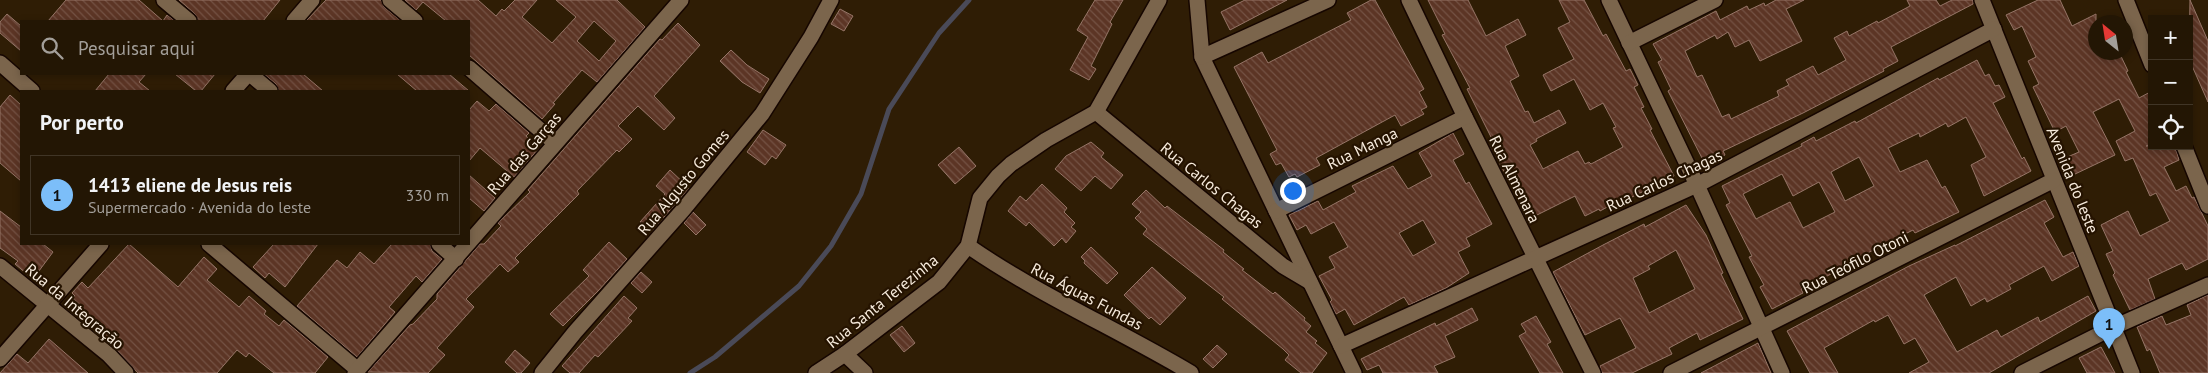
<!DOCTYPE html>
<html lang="pt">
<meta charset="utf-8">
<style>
body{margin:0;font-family:"PT Sans",sans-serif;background:#2b1f0e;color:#f1f3f6}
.controls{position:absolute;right:15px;top:15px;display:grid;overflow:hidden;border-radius:0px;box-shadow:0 2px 8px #0003}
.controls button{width:45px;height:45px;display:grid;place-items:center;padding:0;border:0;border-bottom:1px solid #403526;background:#231604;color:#f1f3f6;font:25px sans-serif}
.compass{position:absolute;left:2088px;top:15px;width:45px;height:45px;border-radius:50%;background:#231604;box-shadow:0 2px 8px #0003;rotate:330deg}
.you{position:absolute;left:1292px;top:190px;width:18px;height:18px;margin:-12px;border:4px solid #fff;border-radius:50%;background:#1a73e8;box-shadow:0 0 0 8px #1a73e833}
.badge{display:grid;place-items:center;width:32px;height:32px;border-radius:50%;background:#7cbef9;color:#111;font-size:16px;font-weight:700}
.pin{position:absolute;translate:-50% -41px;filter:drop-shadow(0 1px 2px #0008)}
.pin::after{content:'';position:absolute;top:26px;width:18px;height:15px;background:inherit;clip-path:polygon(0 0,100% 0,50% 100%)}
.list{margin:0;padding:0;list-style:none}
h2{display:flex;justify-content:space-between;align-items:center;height:65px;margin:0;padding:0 20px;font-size:21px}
h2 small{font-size:16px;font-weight:400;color:#a39f9a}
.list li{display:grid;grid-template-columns:32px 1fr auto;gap:15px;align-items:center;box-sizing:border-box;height:80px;margin:0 10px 10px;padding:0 10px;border:1px solid #403526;border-radius:0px}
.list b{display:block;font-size:19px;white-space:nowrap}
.list p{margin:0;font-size:16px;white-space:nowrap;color:#a39f9a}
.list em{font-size:16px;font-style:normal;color:#a39f9a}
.icon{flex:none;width:28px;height:28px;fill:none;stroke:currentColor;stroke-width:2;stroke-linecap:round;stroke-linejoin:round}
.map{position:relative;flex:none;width:2208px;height:373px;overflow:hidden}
.search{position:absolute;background:#231604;box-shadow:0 2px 8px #0003;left:20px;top:20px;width:450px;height:55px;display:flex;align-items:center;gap:12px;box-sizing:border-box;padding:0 18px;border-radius:0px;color:#a39f9a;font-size:19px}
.panel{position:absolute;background:#231604;box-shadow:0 2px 8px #0003;left:20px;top:90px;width:450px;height:155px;border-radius:0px}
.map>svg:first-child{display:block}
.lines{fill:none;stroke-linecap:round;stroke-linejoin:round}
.stream{stroke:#4a4a58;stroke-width:5}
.building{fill:url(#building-back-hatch);stroke:#967567;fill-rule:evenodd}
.minor-casing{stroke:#160600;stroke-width:18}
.minor{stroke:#7b654c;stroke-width:15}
.labels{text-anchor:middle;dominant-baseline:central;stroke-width:4.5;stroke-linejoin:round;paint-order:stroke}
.street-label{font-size:16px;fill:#f7ebdc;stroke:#251300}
</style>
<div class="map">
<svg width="2208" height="373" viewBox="0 0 2208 373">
<defs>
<pattern id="building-back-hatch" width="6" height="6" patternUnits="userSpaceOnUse" patternTransform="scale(1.25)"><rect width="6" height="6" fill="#5c3525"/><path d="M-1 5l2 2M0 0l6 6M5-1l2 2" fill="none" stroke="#745244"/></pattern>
</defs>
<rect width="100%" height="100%" fill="#2f1d05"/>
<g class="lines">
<path class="stream" d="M690,373L715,357L799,286L831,246L861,194L889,109L939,33L969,0"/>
</g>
<g class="building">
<path d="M66,0H139L163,21L167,15L175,21H48Z"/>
<path d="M179,0H280L263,21H198L195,14Z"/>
<path d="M326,0H381L384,7L401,21H306Z"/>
<path d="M405,0H478L496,16L502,9L504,11L515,0H537L522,17L552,43L576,17L556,0H617L645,27L597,82L582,70L553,103L555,104L542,119L469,55V21H446L423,2L416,10ZM594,21L616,41L599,61L577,41Z"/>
<path d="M1095,0H1123L1110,22L1112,24L1091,66L1096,69L1089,80L1070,70L1088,37L1077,30Z"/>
<path d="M1245,0H1287L1230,30L1221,12Z"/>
<path d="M1371,0H1375L1424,89L1419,92L1427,107L1421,110L1424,114L1401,126L1395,115L1316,158L1320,165L1297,177L1295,174L1289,177L1281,163L1276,165L1270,154L1277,150L1234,67L1262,52L1268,63L1351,20L1347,13Z"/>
<path d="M1428,0H1468L1486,36L1518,19L1526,35L1505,46L1519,76L1510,81L1525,112L1528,111L1534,123L1559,110L1566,123L1536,139L1537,141L1530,145L1543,169L1578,151L1585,164L1589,162L1591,164L1623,147L1613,128L1616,127L1603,103L1590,110L1574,79L1551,91L1543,75L1574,59L1558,28L1570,22L1559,0H1584L1603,36L1606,34L1626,71L1630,69L1638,85L1634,87L1644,107L1641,108L1652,129L1650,130L1674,176L1614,206L1613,204L1600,211L1599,209L1585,216L1575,196L1529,219L1491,147L1495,145L1467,89L1470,88L1442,35L1445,34Z"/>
<path d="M1776,0H1804L1786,9L1802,41L1760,61L1749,40L1735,47L1728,32L1717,39L1715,35L1685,51L1697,77L1702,75L1722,117L1729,114L1731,119L1779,96L1777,91L1789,85L1786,80L1813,66L1818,75L1846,60L1834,38L1847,31L1849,36L1877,21L1878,23L1910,6L1907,0H1936L1940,6L1952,0H1973V4L1891,47L1898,61L1883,69L1884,71L1803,113L1723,151L1725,155L1705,164L1668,91L1671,89L1658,62L1662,60L1653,44L1716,11L1720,20L1747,6L1749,10L1764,3L1765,6Z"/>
<path d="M2038,0H2060L2072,26L2096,14V52H2119L2128,71L2126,72L2139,98L2152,91V144L2146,146H2175L2179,160L2164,167L2176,191L2186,186L2192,198L2194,197L2208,226V259L2186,270L2182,263L2148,279L2155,299L2130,310L2113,275L2115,273L2106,254L2113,251L2101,225L2128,211L2140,236L2170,221L2156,193L2150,196L2133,158L2125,161L2116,141L2135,131L2119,99L2093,112L2115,155L2073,175L2065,158L2079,152L2066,126L2055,132L2033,87L2039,84L2028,61L2036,57L2022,26L2014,30L2006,15Z"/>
<path d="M2190,0L2208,41V102L2189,59Z"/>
<path d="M840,9L853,16L844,31L831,24Z"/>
<path d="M7,14L21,26V51L0,33V22Z"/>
<path d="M678,23L700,45L654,96L675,118L664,130L638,106L618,126L632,139L619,152L617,150L577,191L579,194L515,258L519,262L508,272L500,264L466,299L474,307L437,348L445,355L428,373L368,372L410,325L413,324L437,299V294L480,244H484L501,226L498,223L530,192L528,190L660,39L662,40Z"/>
<path d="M731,50L747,65L769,79L760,93L742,82L720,61Z"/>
<path d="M1977,60L1985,76L1989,74L1995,86L1999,85L2005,97L1993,103L2022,159L2024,157L2031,171L1984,196L1971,165L1986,157L1966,117L1948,127L1946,123L1920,137L1919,133L1888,148L1900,172L1927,160L1942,188L1945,186L1959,212L1915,233L1913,230L1889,242L1858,258L1859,260L1801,289L1803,293L1772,309L1760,287L1764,285L1749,257L1752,256L1726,205L1730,203L1722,186L1802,146L1801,144L1814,137L1816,141L1855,121L1856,123L1938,78L1939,80ZM1859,157L1874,186L1845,201L1831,172ZM1782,174L1793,196L1819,182L1835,212L1803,228L1790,202L1756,219L1743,194Z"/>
<path d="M109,74H146L139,82L150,91H95Z"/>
<path d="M175,74H215L201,91H196Z"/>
<path d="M264,74H303L323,91H279L276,84Z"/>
<path d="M397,74H449L469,91H417Z"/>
<path d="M10,95L21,105V181L0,163V107Z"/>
<path d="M477,101L489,111L496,104L529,133L526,136L539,148L514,177L480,148L469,161V110Z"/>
<path d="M763,130L786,145L776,159L772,156L765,165L747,152Z"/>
<path d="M1453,133L1464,154L1453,160L1466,184L1469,182L1492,224L1466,238L1470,246L1458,252L1469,273L1446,288L1409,305L1404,297L1354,325L1345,309L1336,314L1330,302L1332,300L1319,276L1335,268L1329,257L1348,247L1334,222L1311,234L1306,225L1297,230L1289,215L1318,201L1323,210L1356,192L1352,186L1393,166L1408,189L1432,176L1419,153ZM1423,220L1436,243L1413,256L1399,233Z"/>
<path d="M1091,142L1104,153L1101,157L1123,175L1111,189L1095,176L1081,191L1055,169L1066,156Z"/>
<path d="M959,147L976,166L955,184L938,165Z"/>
<path d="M670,170L689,188L651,232L640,222L665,194L656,186Z"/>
<path d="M469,175L495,198L484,211L469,198Z"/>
<path d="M1042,184L1067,208L1064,212L1075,223L1071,227L1076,231L1066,243L1062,238L1054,246L1029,222L1026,226L1008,211L1020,196L1026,201Z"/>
<path d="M1146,190L1165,208L1167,206L1224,250L1223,252L1244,269L1242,270L1273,294L1275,292L1305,318L1304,320L1311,326L1306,332L1317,341L1315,343L1327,353L1312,373H1301L1285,360L1289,355L1283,349L1222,299L1224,297L1143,234L1147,229L1135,218L1141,212L1132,204Z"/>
<path d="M2045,200L2054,217L2044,223L2063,257L2073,252L2079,266L2052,281L2044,266L2009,285L2011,289L1987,302L1985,298L1971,306L1956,277L1924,295L1957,352L1997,330L2001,337L2038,317L2040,322L2088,296L2096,311L1989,373H1909L1929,362L1915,338L1904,344L1888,315L1875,322L1874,320L1824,348L1838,373H1810L1787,331L1909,266L1955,245V246Z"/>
<path d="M1686,205L1706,235L1723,273L1721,274L1743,319L1700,340L1697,333L1669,348L1672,354L1632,373H1602L1600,366L1636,348L1620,318L1585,335L1553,272L1603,245L1644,224L1645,227ZM1676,250L1695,289L1649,313L1633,278L1650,269L1648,266Z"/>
<path d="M0,211L21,227V244H43L53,252L33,279L15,264L18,261L0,248Z"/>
<path d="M693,212L706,225L696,235L684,223Z"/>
<path d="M609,242L627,259L598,291L563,326L550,314L589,276L583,270Z"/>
<path d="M129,244L178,287L204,257L217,269L207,280L239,307L249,296L266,311L264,314L279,326L284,320L328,357L315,373H274L249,353L246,357L237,350L217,373H138L115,348L65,307L75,296L72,293L82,282L88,288Z"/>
<path d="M274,244H318L285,287L269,273L265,278L253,267Z"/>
<path d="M392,244H430L432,251L442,259L422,282L416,276L389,307L395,312L357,357L297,306L337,260L347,268L360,252L374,264Z"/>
<path d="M1091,247L1118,273L1107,284L1084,263L1085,261L1081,257Z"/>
<path d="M1152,267L1186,298L1160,325L1151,317L1149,319L1124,295Z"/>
<path d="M641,272L652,282L642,293L631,283Z"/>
<path d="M2208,295V373H2160L2150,349L2147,351L2137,327L2162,316L2166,325L2191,315L2187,305Z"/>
<path d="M624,296L637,308L628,318L632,321L598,357L595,355L579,373H570L562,366Z"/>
<path d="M1472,308L1478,320L1445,336L1455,357L1434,366L1438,373H1383L1379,365L1367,370L1361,359L1435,323L1436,326Z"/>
<path d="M1536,316L1551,342L1547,344L1563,373H1540L1519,336L1526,332L1521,324Z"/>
<path d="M902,326L915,343L904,352L890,335Z"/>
<path d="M49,339L88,373H0L17,354L28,363Z"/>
<path d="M1758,343L1771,373H1701Z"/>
<path d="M1217,345L1227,354L1213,368L1203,359Z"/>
<path d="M2101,347L2115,373H2087L2079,358Z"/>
<path d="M515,350L530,363L521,373H517L505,362Z"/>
</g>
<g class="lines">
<defs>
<g id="minor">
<path d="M164,0L189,21"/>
<path d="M390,0L415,21"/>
<path d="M1197,0L1202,57L1354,373"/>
<path d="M1409,0L1465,117L1593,373"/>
<path d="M1609,0L1697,185L1782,373"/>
<path d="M1982,0L2132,373"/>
<path d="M2126,0L2152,65"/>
<path d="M294,21L312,0"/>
<path d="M1629,43L1715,0"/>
<path d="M1202,57L1328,0"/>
<path d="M0,63L32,91"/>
<path d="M469,68L555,143"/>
<path d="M250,74L270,91"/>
<path d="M233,91L248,74"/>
<path d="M1096,112L1283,266L1310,282"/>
<path d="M2184,146L2208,206"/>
<path d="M1276,211L1465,117"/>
<path d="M209,244L358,370"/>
<path d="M439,244L456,259"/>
<path d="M968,246C1039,295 1117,329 1191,373"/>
<path d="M0,266L109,355L126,373"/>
<path d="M1341,346L1697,185L1994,29"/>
<path d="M845,354L865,373"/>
<path d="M0,359L101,244"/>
<path d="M355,373L681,0"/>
<path d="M542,373L575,332L683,210L762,114L811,37L831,0"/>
<path d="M816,373L845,354L939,282L968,246L980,198L998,176L1011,164L1046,140L1096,112L1159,0"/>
<path d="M1671,373L2054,180"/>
<path d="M2022,373L2114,327L2208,285"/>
</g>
</defs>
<use href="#minor" class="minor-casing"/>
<use href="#minor" class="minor"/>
</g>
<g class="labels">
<g class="street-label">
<text transform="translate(1362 148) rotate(-26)">Rua Manga</text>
<text transform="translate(524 153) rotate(-49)">Rua das Garças</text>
<text transform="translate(1515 179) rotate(64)">Rua Almenara</text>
<text transform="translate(1664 180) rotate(-25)">Rua Carlos Chagas</text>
<text transform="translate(2073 180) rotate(68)">Avenida do leste</text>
<text transform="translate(683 182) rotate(-50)">Rua Algusto Gomes</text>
<text transform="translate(1212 185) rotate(39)">Rua Carlos Chagas</text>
<text transform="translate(1855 262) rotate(-27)">Rua Teófilo Otoni</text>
<text transform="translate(1087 296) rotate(28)">Rua Águas Fundas</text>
<text transform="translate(882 301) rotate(-39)">Rua Santa Terezinha</text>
<text transform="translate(75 306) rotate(40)">Rua da Integração</text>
</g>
</g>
</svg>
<div class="controls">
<button>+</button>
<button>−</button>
<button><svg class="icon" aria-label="locate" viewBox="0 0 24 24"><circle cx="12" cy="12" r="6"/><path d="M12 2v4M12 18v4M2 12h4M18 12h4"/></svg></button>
</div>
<svg class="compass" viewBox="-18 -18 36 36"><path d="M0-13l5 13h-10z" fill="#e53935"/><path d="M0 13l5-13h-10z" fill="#a39f9a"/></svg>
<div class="you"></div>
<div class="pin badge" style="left:2109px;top:349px">1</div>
<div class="search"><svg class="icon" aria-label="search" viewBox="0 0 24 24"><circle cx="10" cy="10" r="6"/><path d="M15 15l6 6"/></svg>Pesquisar aqui</div>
<section class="panel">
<h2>Por perto<small></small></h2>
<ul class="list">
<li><span class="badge">1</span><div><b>1413 eliene de Jesus reis</b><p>Supermercado · Avenida do leste</p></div><em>330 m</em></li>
</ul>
</section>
</div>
